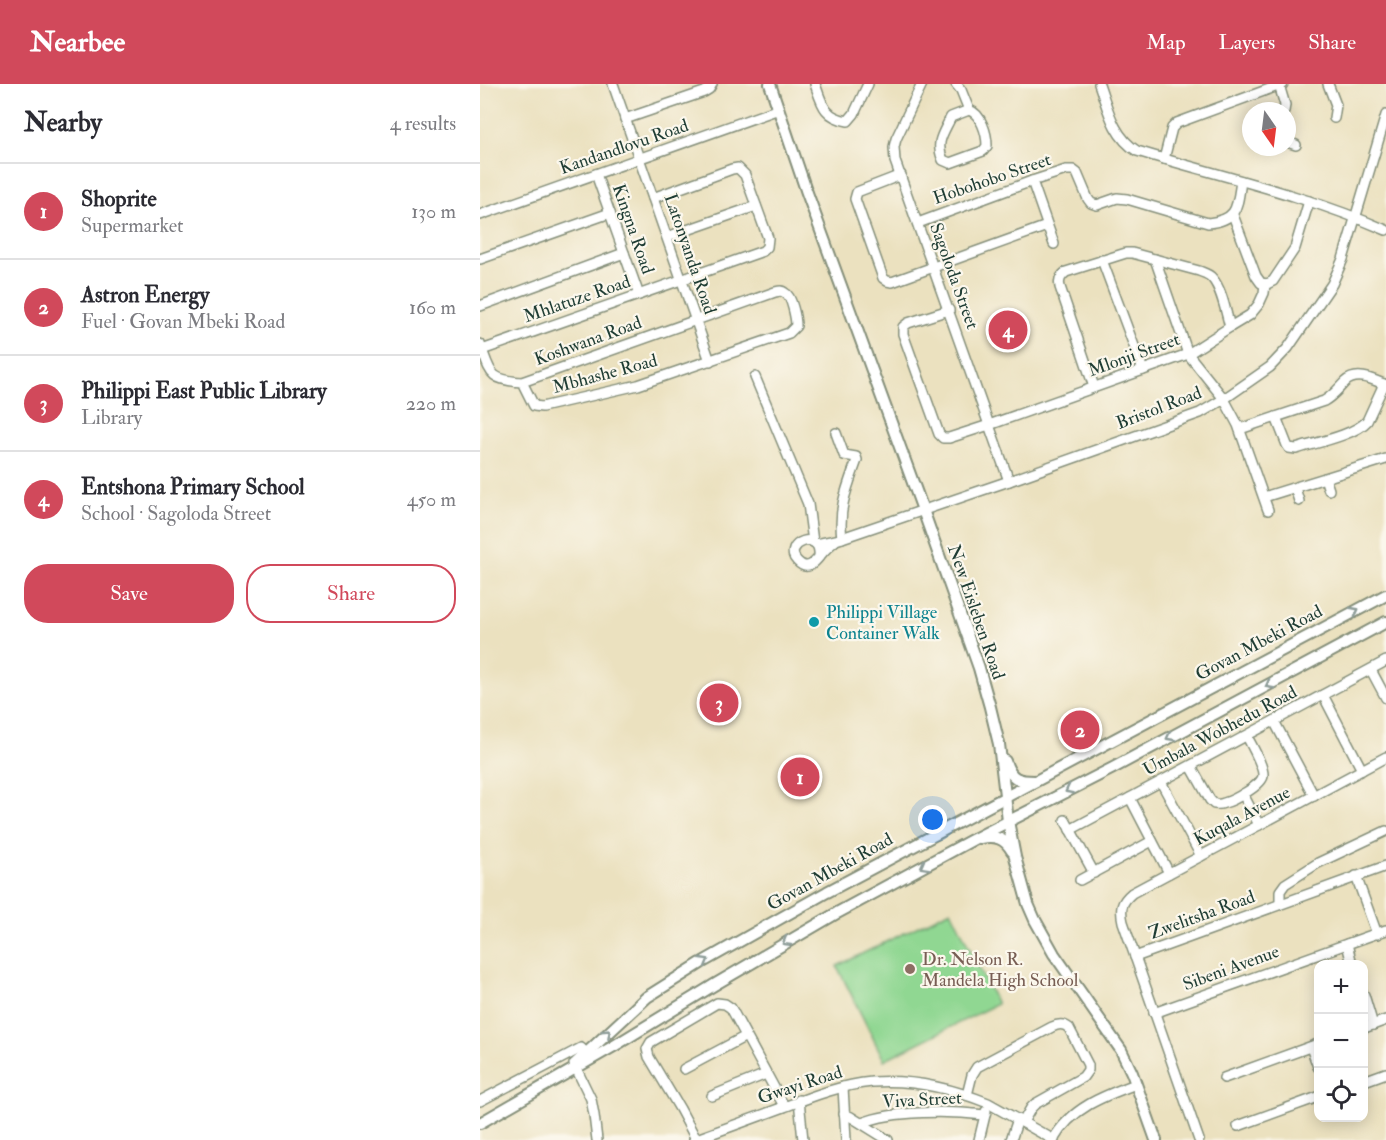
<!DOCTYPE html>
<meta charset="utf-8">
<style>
body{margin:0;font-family:"IM FELL Double Pica",serif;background:#f2f2f3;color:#2b2b33}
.controls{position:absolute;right:18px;bottom:18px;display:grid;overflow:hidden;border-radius:12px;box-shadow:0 3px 15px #0003}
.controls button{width:54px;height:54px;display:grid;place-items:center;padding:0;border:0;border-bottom:2px solid #e1e1e2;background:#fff;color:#2b2b33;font:30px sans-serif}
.compass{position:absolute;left:762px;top:18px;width:54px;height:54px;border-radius:50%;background:#fff;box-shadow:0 3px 15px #0003;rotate:166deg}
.you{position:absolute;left:453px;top:736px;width:21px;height:21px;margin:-15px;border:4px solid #fff;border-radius:50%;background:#1a73e8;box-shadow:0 0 0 9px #1a73e833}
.badge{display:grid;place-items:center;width:39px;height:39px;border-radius:50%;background:#d1495b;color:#fff;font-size:20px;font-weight:700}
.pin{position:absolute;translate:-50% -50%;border:3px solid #fff;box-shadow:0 2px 6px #0006}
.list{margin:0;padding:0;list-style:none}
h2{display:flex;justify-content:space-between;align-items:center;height:78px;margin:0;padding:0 24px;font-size:26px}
h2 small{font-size:20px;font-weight:400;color:#7c7c81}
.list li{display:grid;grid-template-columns:39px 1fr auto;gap:18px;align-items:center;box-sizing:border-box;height:96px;padding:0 24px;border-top:2px solid #e1e1e2}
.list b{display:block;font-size:22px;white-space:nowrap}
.list p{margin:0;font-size:20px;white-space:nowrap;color:#7c7c81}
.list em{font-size:20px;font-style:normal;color:#7c7c81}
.actions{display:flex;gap:12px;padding:18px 24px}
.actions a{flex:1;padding:14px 0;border:2px solid #d1495b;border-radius:24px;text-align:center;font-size:21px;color:#d1495b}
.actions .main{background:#d1495b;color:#fff}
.icon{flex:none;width:33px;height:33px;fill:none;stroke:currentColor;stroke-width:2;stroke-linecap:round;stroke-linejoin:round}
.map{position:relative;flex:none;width:906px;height:1056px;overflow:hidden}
header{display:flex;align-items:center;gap:36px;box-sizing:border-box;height:84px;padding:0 30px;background:#d1495b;color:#fff}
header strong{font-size:28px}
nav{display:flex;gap:33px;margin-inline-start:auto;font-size:21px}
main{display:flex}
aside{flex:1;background:#fff}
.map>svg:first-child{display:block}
.green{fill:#90d792;stroke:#588a63;stroke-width:1.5}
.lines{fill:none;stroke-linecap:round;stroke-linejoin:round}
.minor-casing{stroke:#858f7a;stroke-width:12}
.major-casing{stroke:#858f7a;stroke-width:14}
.minor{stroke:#fff;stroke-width:9}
.major{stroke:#fff;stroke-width:10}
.oneway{stroke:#8f9e9a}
.culture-dot{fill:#0f9aa8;stroke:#fbf7ec;stroke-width:2}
.education-dot{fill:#8d6e63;stroke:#fbf7ec;stroke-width:2}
.labels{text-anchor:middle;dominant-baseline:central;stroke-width:4.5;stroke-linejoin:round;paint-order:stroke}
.street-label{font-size:18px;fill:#1f3d34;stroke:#fbf7ec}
.culture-label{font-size:18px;fill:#0d838f;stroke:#fbf7ec;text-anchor:start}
.education-label{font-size:18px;fill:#785e54;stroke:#fbf7ec;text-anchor:start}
</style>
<header>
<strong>Nearbee</strong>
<nav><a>Map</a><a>Layers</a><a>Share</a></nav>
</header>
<main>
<aside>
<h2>Nearby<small>4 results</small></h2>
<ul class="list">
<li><span class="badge">1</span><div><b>Shoprite</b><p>Supermarket</p></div><em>130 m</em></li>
<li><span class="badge">2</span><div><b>Astron Energy</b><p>Fuel · Govan Mbeki Road</p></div><em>160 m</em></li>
<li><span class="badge">3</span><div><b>Philippi East Public Library</b><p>Library</p></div><em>220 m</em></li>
<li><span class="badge">4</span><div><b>Entshona Primary School</b><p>School · Sagoloda Street</p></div><em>450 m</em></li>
</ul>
<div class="actions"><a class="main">Save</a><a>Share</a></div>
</aside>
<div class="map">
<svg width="906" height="1056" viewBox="0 0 906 1056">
<rect width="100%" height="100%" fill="#fbf7ec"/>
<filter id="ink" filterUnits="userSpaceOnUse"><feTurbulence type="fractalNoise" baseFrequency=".0167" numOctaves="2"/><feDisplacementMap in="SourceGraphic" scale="12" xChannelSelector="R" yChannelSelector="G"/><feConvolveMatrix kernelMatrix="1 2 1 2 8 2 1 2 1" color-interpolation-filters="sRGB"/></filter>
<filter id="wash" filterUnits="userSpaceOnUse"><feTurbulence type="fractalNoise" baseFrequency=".008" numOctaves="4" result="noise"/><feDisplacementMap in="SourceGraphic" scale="24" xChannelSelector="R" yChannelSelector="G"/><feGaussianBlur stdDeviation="1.35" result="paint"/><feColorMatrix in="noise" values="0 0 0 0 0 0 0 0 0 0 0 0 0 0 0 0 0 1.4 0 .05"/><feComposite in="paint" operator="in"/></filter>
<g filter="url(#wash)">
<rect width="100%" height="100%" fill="#ebe1bf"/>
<path class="green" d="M471,826L517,920L404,976L357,882Z"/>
</g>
<g filter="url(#ink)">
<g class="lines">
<defs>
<g id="minor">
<path d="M133,0L230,277"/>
<path d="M335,0C342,20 344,33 368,37L374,30L388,0"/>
<path d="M442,0L416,55L414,63L415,77L529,397"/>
<path d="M476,0L481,6L489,26C501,30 507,49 507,62L503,67L470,79L463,76C455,58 463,50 471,33L489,26"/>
<path d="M619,0C628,25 633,52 657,67C740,92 826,111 906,146"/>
<path d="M848,0L856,21L854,34"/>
<path d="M799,1L805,21L804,27"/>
<path d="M145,35L224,8L229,5L232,0"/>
<path d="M807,58L816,61"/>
<path d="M684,75L692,44L697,39L803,0"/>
<path d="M116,90L159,211"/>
<path d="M421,91L377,108L375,115L403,194L407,197L412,198L567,142"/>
<path d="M552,97L574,160"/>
<path d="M0,131L299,25"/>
<path d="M753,131L776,192L781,199L787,200L793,197L815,164L829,117"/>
<path d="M438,139L552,97L586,86H593L597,89L608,115L611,119L617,121L637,114L647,115L728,139C758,136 757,123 761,97"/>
<path d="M187,153L276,122"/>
<path d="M0,175L130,129"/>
<path d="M675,175L708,270L744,315L758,341L788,426"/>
<path d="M622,176L663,286"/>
<path d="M0,222L144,169"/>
<path d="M469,226L428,239L423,243V250L459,350L463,354H469L509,341L708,270L750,243L770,231L779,220L784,209L785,200"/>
<path d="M0,260C11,289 8,296 42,298L295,208C299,207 302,206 305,209C312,212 316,235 316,242L309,249L158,301L75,320L62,323L54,322L42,298"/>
<path d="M2,266L283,167L287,163L288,154L265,91L258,84L252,85L173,114"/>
<path d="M275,293L328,420L333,458"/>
<path d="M614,303L580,203C578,196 581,192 586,188L646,169H652L719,187C724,189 729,190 732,194C742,205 746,229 750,243"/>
<path d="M796,333L807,361L809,364L816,365C835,359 875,351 887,337L904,300"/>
<path d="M760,345L844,317C853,312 858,305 865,298C877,287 894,296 906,301"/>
<path d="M356,349L364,371L376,373L377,376C367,404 358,424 362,454"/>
<path d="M845,394L849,406"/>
<path d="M815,404L819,417"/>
<path d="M784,413L906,375"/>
<path d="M336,460L356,456L529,397L720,329L744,315L790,283L808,264L852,200L863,175L906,31"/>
<path d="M339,473C342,443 301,460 317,477C329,490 337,475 343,468C347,464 350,461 354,458"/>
<path d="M891,586L906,614"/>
<path d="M843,611L882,686"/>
<path d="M794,637L834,712"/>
<path d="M711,682L730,716L734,720C739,720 739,721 744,719C753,717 782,701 783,692C784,682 771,661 767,652"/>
<path d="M681,698L721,772"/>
<path d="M763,710L779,741"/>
<path d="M650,714L689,789"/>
<path d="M585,736L614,789"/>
<path d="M590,746L906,577"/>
<path d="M876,792L897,850"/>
<path d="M600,796L672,757"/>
<path d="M800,820V807L805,800L838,779L906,747"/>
<path d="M867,860L872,880"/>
<path d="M655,873L906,782"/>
<path d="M884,911L893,941"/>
<path d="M674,929L906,846"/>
<path d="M884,944L906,936"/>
<path d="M831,963L838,983"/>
<path d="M94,980L111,1015L114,1031L117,1056"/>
<path d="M204,985L266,952"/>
<path d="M744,994L838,960"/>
<path d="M884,997L906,989"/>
<path d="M363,1003L366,1056"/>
<path d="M487,1011L492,991L497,983L572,943C578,940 583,939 589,944L608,981V986L603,993L555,1020L551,1024L543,1038"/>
<path d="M232,1012L286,990"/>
<path d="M319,1016L323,1056"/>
<path d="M0,1017L101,964L106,969"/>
<path d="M364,1030L371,1033L408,1056"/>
<path d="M382,1039C413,1026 471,1027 505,1031"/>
<path d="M758,1042L838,1013"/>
<path d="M216,1055L200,1025L169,973L167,965L171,958L237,919L245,920L251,924L304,1022"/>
<path d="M214,1056C244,1045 274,1034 304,1023C333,1012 361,1001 392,998C432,995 471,1004 508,1019L574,1056"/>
<path d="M499,1056L506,1027"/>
<path d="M531,1056L538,1035"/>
<path d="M573,1056C591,1024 623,1012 656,1000"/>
<path d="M719,1056L643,838C640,825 641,818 652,809L906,673"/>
</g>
<g id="major">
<path d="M290,0L326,106L443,426L499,584L510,623L519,660L528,737L535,773L548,820L555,836L574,870L641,966L652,989L676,1056"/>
<path d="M525,677C531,695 537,697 555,697"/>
<path d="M500,754C515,751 525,754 532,767"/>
<path d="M96,979L167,913L221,879L347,808L906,511"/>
<path d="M0,1039L134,962L234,901L357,829L492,756L633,684L906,538"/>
</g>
</defs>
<use href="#minor" class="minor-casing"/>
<use href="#major" class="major-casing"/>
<use href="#minor" class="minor"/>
<use href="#major" class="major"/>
</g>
<defs><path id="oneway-chevron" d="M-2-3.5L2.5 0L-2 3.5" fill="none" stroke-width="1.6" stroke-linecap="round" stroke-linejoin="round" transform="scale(1.5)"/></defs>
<g class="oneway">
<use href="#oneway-chevron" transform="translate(875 527) rotate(-28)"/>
<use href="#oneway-chevron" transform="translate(789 601) rotate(152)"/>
<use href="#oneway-chevron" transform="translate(690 653) rotate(152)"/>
<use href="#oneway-chevron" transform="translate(589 706) rotate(153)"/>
<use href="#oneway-chevron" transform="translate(444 782) rotate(151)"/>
<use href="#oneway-chevron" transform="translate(306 858) rotate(150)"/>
<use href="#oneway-chevron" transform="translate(225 877) rotate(-30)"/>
<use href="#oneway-chevron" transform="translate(127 949) rotate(-43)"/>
</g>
</g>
<circle class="culture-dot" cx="334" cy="538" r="6"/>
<circle class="education-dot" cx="430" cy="885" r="6"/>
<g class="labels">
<g class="street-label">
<text transform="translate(144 63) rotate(-19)">Kandandlovu Road</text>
<text transform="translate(512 95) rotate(-19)">Hobohobo Street</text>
<text transform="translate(153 145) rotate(71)">Kingna Road</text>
<text transform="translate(210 170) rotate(71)">Latonyanda Road</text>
<text transform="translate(474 192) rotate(70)">Sagoloda Street</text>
<text transform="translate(97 215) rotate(-19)">Mhlatuze Road</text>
<text transform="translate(108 257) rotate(-20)">Koshwana Road</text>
<text transform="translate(654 271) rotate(-20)">Mlonji Street</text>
<text transform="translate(125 290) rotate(-15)">Mbhashe Road</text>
<text transform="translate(679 324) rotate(-21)">Bristol Road</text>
<text transform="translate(496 528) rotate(71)">New Eisleben Road</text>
<text transform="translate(779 559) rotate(-28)">Govan Mbeki Road</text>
<text transform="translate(740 647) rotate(-28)">Umbala Wobhedu Road</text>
<text transform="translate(762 732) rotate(-28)">Kuqala Avenue</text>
<text transform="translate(350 788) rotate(-29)">Govan Mbeki Road</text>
<text transform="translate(722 831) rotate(-20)">Zwelitsha Road</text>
<text transform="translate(751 884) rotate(-20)">Sibeni Avenue</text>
<text transform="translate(320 1001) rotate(-18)">Gwayi Road</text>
<text transform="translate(442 1016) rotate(-3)">Viva Street</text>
</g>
<g class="culture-label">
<text x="346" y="528">Philippi Village<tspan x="346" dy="21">Container Walk</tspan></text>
</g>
<g class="education-label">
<text x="442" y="875">Dr. Nelson R.<tspan x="442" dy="21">Mandela High School</tspan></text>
</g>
</g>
</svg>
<div class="controls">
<button>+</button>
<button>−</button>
<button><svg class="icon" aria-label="locate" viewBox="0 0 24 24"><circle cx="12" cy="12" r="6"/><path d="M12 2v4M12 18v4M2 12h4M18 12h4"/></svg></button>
</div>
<svg class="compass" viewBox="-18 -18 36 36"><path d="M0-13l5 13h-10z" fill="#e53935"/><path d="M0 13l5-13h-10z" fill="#7c7c81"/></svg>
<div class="you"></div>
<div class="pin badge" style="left:320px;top:693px">1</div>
<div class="pin badge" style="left:600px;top:646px">2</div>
<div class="pin badge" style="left:239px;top:619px">3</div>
<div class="pin badge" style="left:528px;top:246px">4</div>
</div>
</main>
